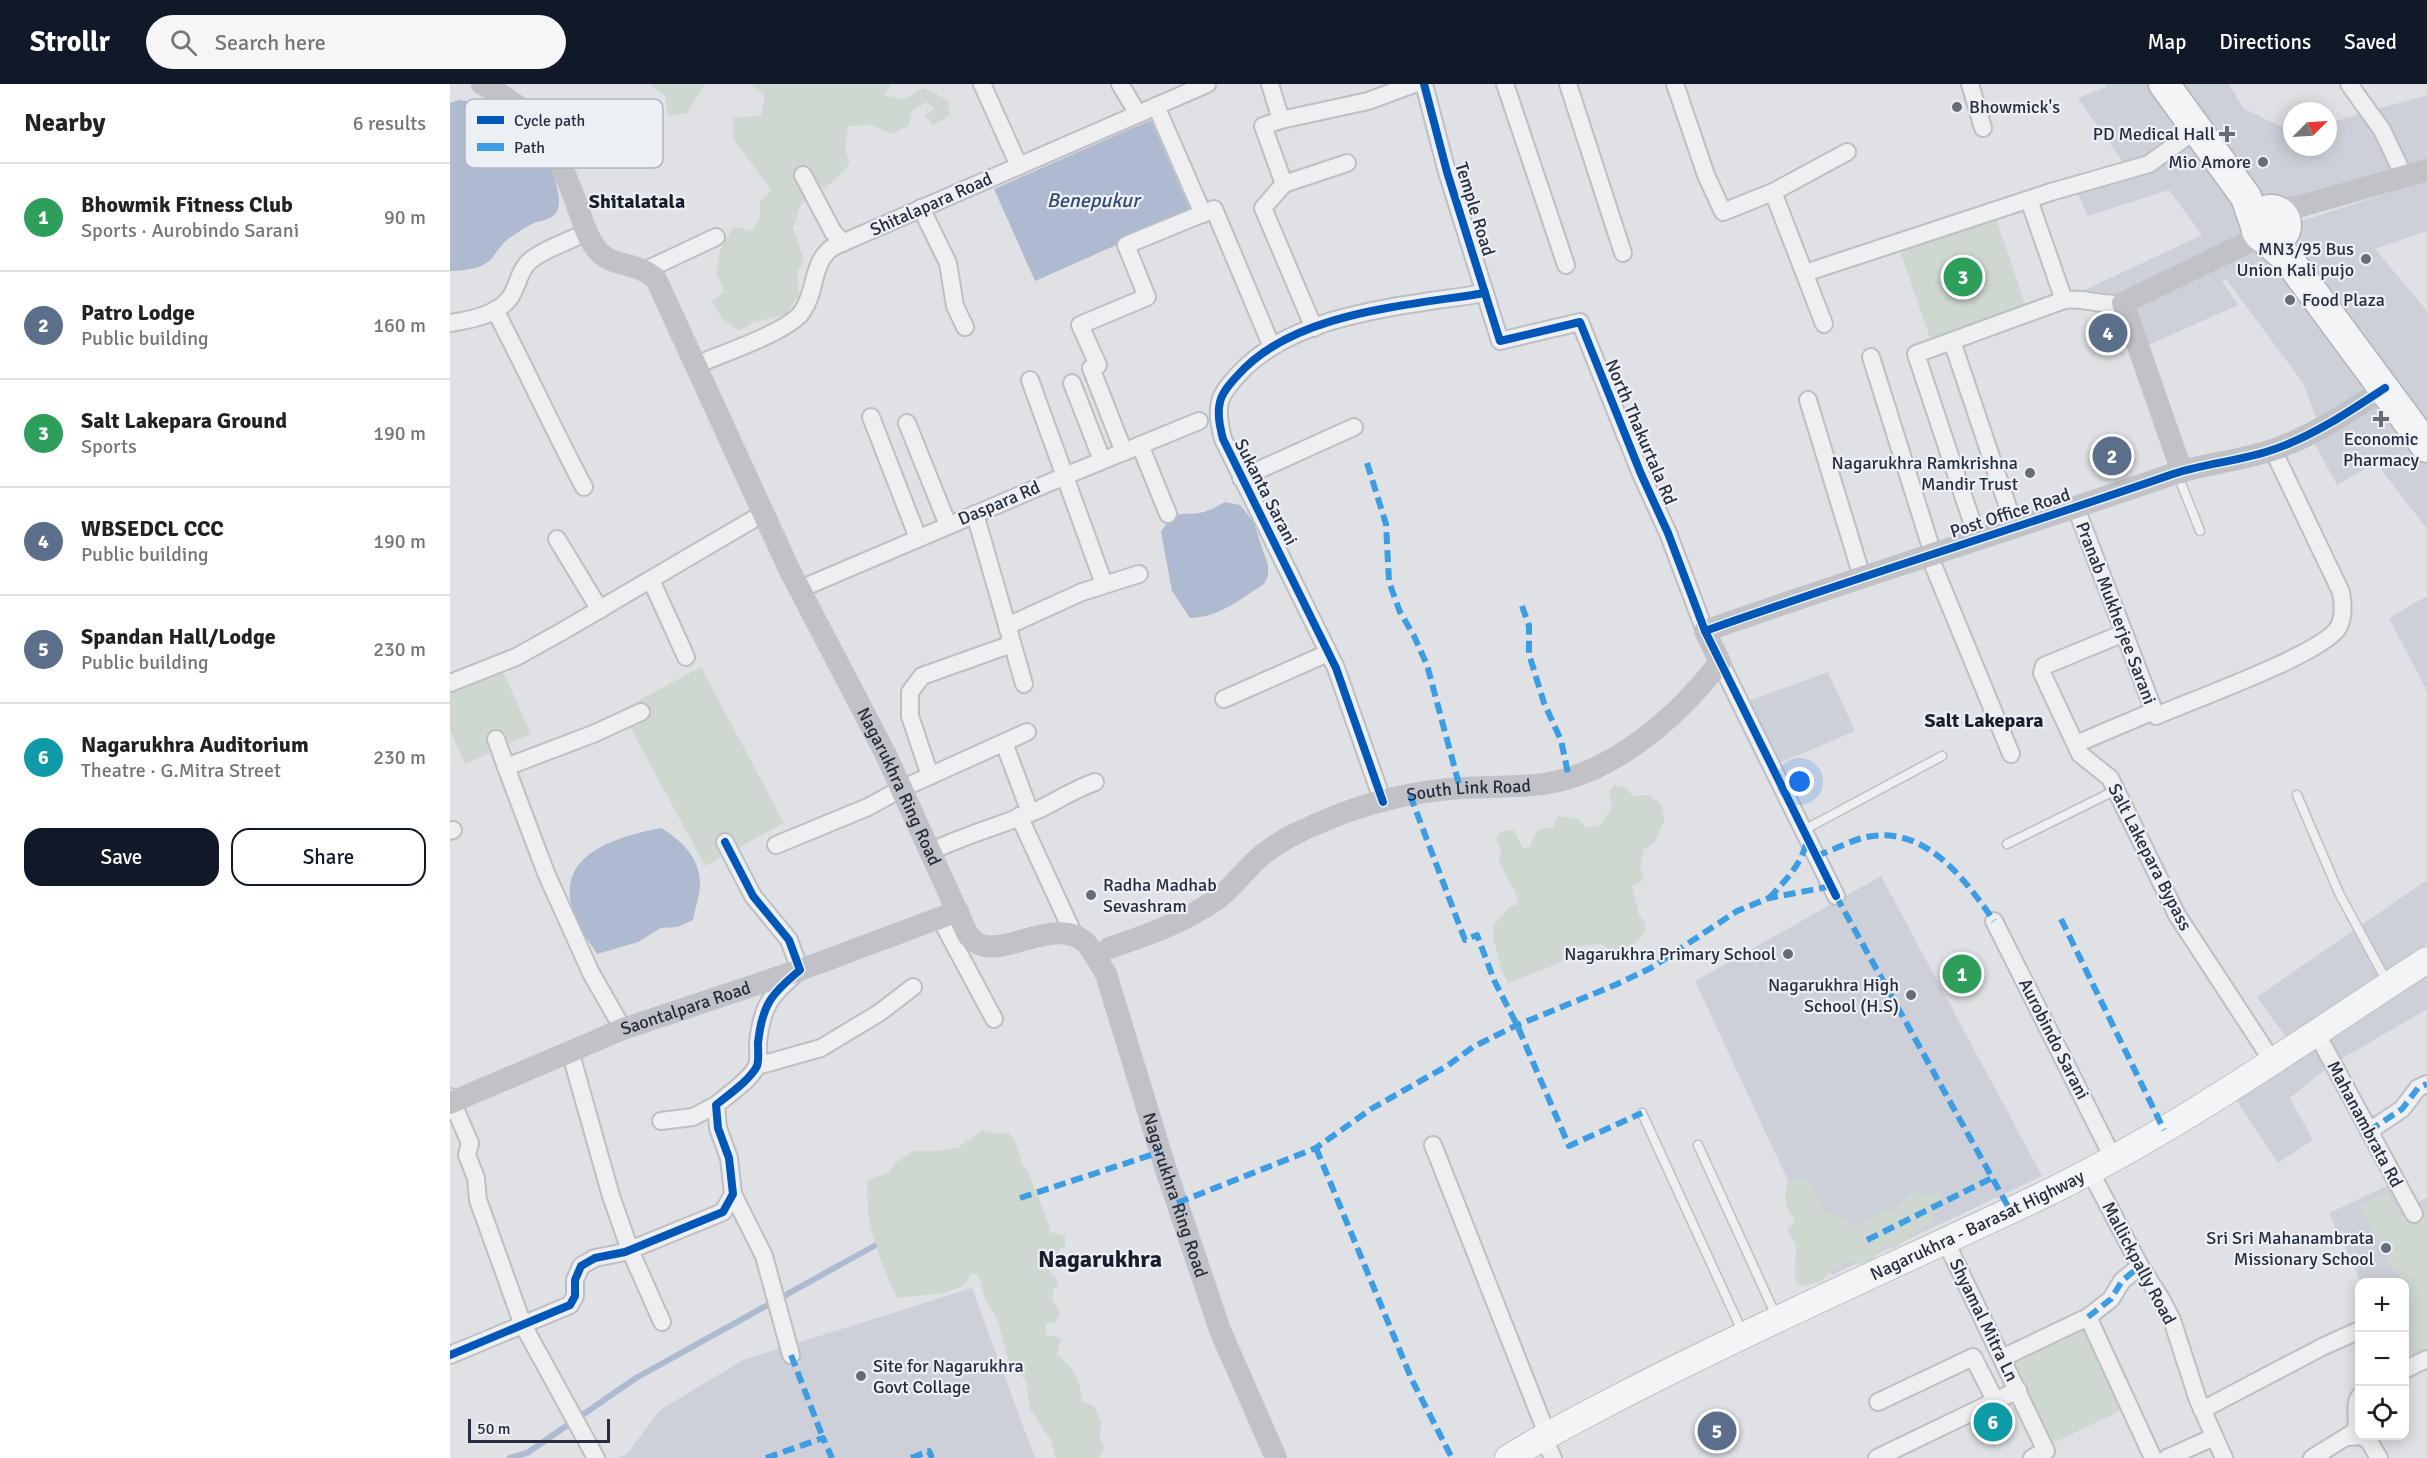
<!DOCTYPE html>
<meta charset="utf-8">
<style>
body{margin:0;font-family:Signika,sans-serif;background:#f6f6f6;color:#222}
.controls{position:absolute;right:18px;bottom:18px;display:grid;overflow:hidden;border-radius:12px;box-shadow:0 3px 15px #0003}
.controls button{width:54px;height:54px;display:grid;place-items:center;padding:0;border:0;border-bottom:2px solid #e0e0e0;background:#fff;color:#222;font:30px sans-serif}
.compass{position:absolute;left:1833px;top:18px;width:54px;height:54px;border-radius:50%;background:#fff;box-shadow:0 3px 15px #0003;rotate:66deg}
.scale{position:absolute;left:18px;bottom:15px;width:142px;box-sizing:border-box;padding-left:6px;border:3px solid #272d3d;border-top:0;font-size:16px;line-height:21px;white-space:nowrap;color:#272d3d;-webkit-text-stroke:4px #eceff4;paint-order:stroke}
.you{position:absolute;left:1350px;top:698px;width:21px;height:21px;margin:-15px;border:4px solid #fff;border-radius:50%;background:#1a73e8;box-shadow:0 0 0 9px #1a73e833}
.badge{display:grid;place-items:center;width:39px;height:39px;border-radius:50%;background:#111827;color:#fff;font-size:20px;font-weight:700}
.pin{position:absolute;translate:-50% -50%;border:3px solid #fff;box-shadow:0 2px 6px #0006}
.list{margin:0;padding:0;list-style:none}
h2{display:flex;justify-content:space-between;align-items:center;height:78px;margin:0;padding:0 24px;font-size:26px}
h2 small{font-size:20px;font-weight:400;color:#767676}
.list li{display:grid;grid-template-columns:39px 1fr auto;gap:18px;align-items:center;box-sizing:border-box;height:108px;padding:0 24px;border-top:2px solid #e0e0e0}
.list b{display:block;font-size:22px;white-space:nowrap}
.list p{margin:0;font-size:20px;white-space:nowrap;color:#767676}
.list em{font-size:20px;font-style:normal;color:#767676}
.actions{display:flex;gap:12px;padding:18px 24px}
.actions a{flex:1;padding:14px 0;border:2px solid #111827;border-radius:18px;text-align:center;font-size:21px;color:#111827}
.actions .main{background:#111827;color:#fff}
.icon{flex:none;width:33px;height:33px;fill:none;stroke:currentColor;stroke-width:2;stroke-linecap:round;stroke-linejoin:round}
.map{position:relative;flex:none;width:1977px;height:1374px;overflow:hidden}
header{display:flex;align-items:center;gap:36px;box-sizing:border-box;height:84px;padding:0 30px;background:#111827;color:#fff}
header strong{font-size:28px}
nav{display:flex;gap:33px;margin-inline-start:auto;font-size:21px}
.search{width:420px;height:54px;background:#f6f6f6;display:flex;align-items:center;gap:15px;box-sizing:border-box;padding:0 21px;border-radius:33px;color:#767676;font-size:22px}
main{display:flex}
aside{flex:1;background:#fff}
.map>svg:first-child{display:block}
.built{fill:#cdd0d8}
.green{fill:#ced8d0}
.water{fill:#aebacf}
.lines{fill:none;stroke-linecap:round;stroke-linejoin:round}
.stream{stroke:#aebacf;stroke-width:6}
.lane-casing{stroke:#bebfc3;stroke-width:11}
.street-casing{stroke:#bebfc3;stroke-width:20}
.primary-casing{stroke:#bcbec2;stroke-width:28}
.highway-casing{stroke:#b2b4b9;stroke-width:33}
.lane{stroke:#efeff1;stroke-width:8}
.street{stroke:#efeff1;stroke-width:16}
.secondary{stroke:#c0c2c7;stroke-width:22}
.primary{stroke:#f3f4f5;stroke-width:26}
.highway{stroke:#f3f4f5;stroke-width:30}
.quiet{stroke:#3d9de3;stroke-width:6;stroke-dasharray:12 6;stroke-linecap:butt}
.cycleway-casing{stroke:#eceff4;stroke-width:11}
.cycleway{stroke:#0057b8;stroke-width:8}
.poi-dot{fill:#676c78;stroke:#eceff4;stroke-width:2}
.labels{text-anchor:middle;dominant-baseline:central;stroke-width:4.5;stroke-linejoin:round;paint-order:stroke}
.poi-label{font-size:18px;fill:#272d3d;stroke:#eceff4;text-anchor:end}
.street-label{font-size:18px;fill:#272d3d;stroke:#eceff4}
.water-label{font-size:20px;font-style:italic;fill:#33486f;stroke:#eceff4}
.neighbourhood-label{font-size:20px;font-weight:bold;fill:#191e2d;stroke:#eceff4}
.district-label{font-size:24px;font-weight:bold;fill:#191e2d;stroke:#eceff4}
.key{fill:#eceff4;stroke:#b1b5bd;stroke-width:1.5}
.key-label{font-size:16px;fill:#272d3d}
</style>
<header>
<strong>Strollr</strong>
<div class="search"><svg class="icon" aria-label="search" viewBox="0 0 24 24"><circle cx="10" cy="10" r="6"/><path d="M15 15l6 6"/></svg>Search here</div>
<nav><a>Map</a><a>Directions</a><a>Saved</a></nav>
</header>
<main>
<aside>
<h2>Nearby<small>6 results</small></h2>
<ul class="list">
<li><span class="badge" style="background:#2e9e5b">1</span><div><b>Bhowmik Fitness Club</b><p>Sports · Aurobindo Sarani</p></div><em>90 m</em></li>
<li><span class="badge" style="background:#5c6f8a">2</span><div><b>Patro Lodge</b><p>Public building</p></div><em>160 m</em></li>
<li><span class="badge" style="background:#2e9e5b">3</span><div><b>Salt Lakepara Ground</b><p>Sports</p></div><em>190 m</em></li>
<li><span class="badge" style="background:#5c6f8a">4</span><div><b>WBSEDCL CCC</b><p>Public building</p></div><em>190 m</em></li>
<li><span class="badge" style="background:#5c6f8a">5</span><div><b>Spandan Hall/Lodge</b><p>Public building</p></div><em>230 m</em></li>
<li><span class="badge" style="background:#0f9aa8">6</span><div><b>Nagarukhra Auditorium</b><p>Theatre · G.Mitra Street</p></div><em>230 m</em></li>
</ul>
<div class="actions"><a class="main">Save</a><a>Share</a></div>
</aside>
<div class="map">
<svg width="1977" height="1374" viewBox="0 0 1977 1374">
<rect width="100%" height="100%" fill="#dfe1e5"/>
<g class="built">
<path d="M1656,0H1699L1737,49L1677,84L1628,14L1656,3Z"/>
<path d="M1722,0H1779L1793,24L1827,41L1842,45V63H1878V39L1977,11V78L1827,122L1814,119Z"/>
<path d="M1740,54L1803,145L1667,219L1624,211L1752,151L1719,106L1638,132L1626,106Z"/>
<path d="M1977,96V147L1925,165L1977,227V349L1838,159L1843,140Z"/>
<path d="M1805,159L1926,306L1869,341L1853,299L1776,195L1772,197L1788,221L1694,263L1674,221Z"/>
<path d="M1929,311L1977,378V445L1926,379L1887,401L1861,353Z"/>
<path d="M1977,512V607L1939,534Z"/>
<path d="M1378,588L1405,647L1327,680L1293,619Z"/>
<path d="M1431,792L1592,1092L1382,1191L1245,897Z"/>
<path d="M1977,796V860L1838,956L1807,913Z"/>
<path d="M1977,891V925L1878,983L1840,1014L1863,1056L1828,1079L1786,1016Z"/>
<path d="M1939,1101L1952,1124L1977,1114V1272L1955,1284L1954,1198H1911L1879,1129Z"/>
<path d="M522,1204L585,1374H166L177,1370L210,1326L293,1276Z"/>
</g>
<g class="green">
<path d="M200,0H255L237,29L218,32L215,12Z"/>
<path d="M301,0H441L433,11L454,15L474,4L498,16L500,31L483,41L475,32L485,25L477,18L462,27L459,41L443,50L421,41L398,42L395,64L400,79L385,96L350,121L343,145L354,175L347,189L349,211L335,231L304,238L289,247L273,236L261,217L274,208L266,188L270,167L283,143L302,147L310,134V118L321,106L283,54V34L311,32L315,12Z"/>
<path d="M1545,131L1576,223L1482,260L1449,164Z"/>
<path d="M51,583L81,650L15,680L0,646V606Z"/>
<path d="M251,583L334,739L255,782L171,626Z"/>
<path d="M1164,701L1176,704L1183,712L1198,711L1211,720L1215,737C1205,750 1212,756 1194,765L1190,785L1194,793L1190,799L1182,802L1189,831L1196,840C1191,862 1180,861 1161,868L1152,860L1131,862L1121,866L1110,879L1058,899L1051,883L1043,853L1044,841L1059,823L1068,820L1065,807L1049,778L1051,767L1046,754L1051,747L1064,746L1073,765L1081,762C1084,746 1088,744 1104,743L1108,732L1129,735L1136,744L1150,741L1162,723L1159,709Z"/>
<path d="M532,1046L549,1050L558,1048L565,1056L572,1080L579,1090L601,1146L597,1152L603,1148L615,1152V1163L610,1164L608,1168L611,1171L607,1178L598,1184L600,1189L607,1194L608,1202L604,1204L602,1214L610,1230L605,1238L596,1240V1251L611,1254L607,1271C626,1286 629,1296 633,1318L644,1322L651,1338L650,1352L654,1364L648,1374H605L602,1358L580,1325L576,1297L558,1277L548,1237L535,1214L528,1191L521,1189L515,1200L506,1205L494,1209L448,1214C441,1204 439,1195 434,1184C422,1155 415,1128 418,1096L439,1088L445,1079L464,1067H490L509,1063Z"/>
<path d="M1347,1094L1362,1100L1366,1112L1373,1120L1372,1125L1375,1129C1400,1129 1398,1159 1431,1126H1444L1463,1107L1483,1112L1489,1107L1492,1114L1479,1142L1458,1152L1453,1159L1443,1165L1435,1163L1428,1167L1424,1176L1411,1180C1399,1173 1378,1186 1372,1198L1352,1202L1345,1196L1346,1161L1337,1145L1343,1140L1345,1135C1333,1123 1334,1112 1338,1096Z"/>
<path d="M1938,1109L1951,1132L1977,1121V1265L1956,1275L1954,1271V1198H1951L1909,1122Z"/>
<path d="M1636,1240L1676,1324L1601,1360L1561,1275Z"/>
</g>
<g class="water">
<path d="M10,16C61,22 95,49 106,100C108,108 111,119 107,127C102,137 89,136 80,141C72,145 64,151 57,156C49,162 46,171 39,177C30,185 12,187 0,187V19Z"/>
<path d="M701,36L741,128L585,197L544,105Z"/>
<path d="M775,418L790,421L803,437L818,481V492L814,500C792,514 768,534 740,534L722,507L711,448C729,420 733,435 757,427C763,425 769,421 775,418Z"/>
<path d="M211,744C231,756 250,774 250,799C250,811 245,825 243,836L227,843L211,844L188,858L147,870C141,860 133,850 128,839C97,773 161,754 211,744Z"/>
</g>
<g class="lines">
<path class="stream" d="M60,1374L77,1369L186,1294L424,1162"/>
<defs>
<g id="lane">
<path d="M1727,389L1750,447"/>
<path d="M1847,711L1889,809L1937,898"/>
<path d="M1354,746L1492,672"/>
<path d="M1557,760L1666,706"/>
<path d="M1192,1029L1292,1247"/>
<path d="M1248,1061L1327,1234"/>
</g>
<g id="street">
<path d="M532,0L569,82"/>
<path d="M670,0L688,30"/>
<path d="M820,0L831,36L813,42L834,100L897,79"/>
<path d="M974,0L997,88L1050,257L1130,238L1191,390L1218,449L1255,547"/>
<path d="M1055,0L1116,181"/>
<path d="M1118,0L1173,169"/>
<path d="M1225,0L1256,91L1273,128L1323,108L1374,240"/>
<path d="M1520,0L1533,44"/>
<path d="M1899,0L1932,46L1954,92"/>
<path d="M706,22L753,130"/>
<path d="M831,36L918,17L964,0"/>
<path d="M353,91L383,148L393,159"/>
<path d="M834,100L813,124L864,244"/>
<path d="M1323,108L1397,68"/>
<path d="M1579,116L1614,216"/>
<path d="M471,124L498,179L505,222L515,243"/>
<path d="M196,186L266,153"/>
<path d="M1355,189L1601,108L1699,80L1747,45"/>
<path d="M45,226C76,285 103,345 134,403"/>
<path d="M0,239C20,236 46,231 59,215C67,205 68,191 76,181C85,168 122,156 137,148"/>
<path d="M1502,257L1565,444"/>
<path d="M1421,273L1483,470"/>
<path d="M246,281C271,270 338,248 352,228C367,207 361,178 383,163L757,0"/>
<path d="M580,296L654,500"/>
<path d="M622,299L652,376"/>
<path d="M1358,316L1412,493"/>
<path d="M421,333L468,454"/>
<path d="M457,339L498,441"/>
<path d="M690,361L718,430"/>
<path d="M674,368L641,284L648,281L630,241L697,213L676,161L764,125L822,263"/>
<path d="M791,394L904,343"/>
<path d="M1626,424L1706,632C1740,617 1872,570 1888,544C1894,534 1893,519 1891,508L1823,366"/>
<path d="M525,430L574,600"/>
<path d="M107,455L150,526"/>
<path d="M1528,456L1466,270L1614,216C1635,213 1654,223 1673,219"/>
<path d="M1479,471L1561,670"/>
<path d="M201,496L236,573"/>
<path d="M350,505L615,392L749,337"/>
<path d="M557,542L632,508L689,490"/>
<path d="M1674,549L1594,582L1592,589L1630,670L1660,694L1727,831L1823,978"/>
<path d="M1270,578L1386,812"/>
<path d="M0,599L66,573L111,548L314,429"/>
<path d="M774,615L878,569"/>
<path d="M46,655L56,683"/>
<path d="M554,659L580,728"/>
<path d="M1626,660L1704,627"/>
<path d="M480,692L460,632V608L472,592L562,560"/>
<path d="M933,718L886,584L773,355C770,343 767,330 770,318C772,308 781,299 787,292C843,228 956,222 1035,209"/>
<path d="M569,732L624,851"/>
<path d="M0,747L3,746"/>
<path d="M326,761L418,723L451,705L577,648"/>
<path d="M480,768C516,750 554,741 590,725C610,715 623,706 645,698"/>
<path d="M490,834L544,935"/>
<path d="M1544,837L1663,1074"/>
<path d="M173,945L141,889L96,789L56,683L143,650L191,628"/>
<path d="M1867,950L1964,1130"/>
<path d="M120,967L161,1112L180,1166L212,1238"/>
<path d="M307,982L371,964L429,929L463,903"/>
<path d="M0,1013L20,1059L17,1071L26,1094L28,1116L73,1241L146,1374"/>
<path d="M211,1037L243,1033L266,1021"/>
<path d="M1919,1047L1952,1025L1968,1004L1977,1000"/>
<path d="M983,1061L1097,1350"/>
<path d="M1640,1087L1690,1182L1710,1213L1722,1236L1748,1316L1774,1374"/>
<path d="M283,1110L314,1172L341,1271"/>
<path d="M1495,1156L1596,1367L1582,1374"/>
<path d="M1638,1233L1703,1374"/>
<path d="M0,1271L120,1221L125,1212V1196L131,1182L145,1174L175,1168L273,1128L283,1110L279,1074L268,1044L266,1021C278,1011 300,996 307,982C309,977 308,966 308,959C312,921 321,910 350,886L339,856L303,812L275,758"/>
<path d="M1552,1274L1638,1233L1661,1215L1672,1197L1690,1182"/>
<path d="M1954,1286L1977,1275"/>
<path d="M1428,1318L1523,1273L1545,1316"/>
<path d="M1752,1326L1874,1262L1910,1246"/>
<path d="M1093,1353L1103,1374"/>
<path d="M1898,1353L1912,1352L1919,1357L1929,1374"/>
<path d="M1427,1374L1568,1306"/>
<path d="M1717,1374L1764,1353"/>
<path d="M1862,1374L1904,1348C1911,1337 1902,1323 1910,1312"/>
</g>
<g id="primary">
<path id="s4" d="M1058,1374C1099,1349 1141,1328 1183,1306C1317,1237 1455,1177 1591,1112C1728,1046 1850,958 1977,876"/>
</g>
<g id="highway">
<path d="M1714,0L1796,113L1806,142"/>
<circle cx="1821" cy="141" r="15"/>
<path d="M1815,155L1838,175L1977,363"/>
</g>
</defs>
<use href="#lane" class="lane-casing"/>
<use href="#street" class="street-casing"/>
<use href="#primary" class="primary-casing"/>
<use href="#highway" class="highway-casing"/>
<use href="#lane" class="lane"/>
<use href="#street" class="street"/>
<g class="secondary">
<path id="s1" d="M32,0C93,32 102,56 126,118C132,135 137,155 149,168C165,184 186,177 206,195L339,485L436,671L518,851C521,854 525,859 529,860C554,873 608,831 636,859C644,868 650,880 656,890L715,1083L770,1246L826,1374"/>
<path d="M1822,126L1848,123L1977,86"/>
<path d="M1732,388L1673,219L1807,154H1813"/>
<path id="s2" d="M659,864C695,852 735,838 767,815C785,802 798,781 816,768C834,754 855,745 876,736C918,718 967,707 1013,704C1042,702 1071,704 1099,699C1167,687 1230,630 1270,578L1255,547C1410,492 1568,444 1723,390C1756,379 1792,377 1825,365C1865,351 1900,327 1935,304"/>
<path id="s3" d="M0,1019L173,945L350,886L508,827"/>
</g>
<use href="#primary" class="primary"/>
<use href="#highway" class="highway"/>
<g class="quiet">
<path d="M917,379L936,440L939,498L950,528L964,552L977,581L1010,704"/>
<path d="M1072,522L1079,542V570L1094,619L1111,656L1119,694"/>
<path d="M960,711L1015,856L1027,851L1044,896L1067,941L1119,1062L1192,1029"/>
<path d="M1366,772C1384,766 1404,754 1423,752C1479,745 1516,797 1544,837"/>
<path d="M1386,812L1560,1126"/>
<path d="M1319,814C1336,796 1353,779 1357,755"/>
<path d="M1611,835L1714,1046"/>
<path d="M1919,1047L1952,1025L1968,1004L1977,1000"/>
<path d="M866,1064L962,1296L1002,1374"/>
<path d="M570,1114L710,1068"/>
<path d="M727,1119L866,1064L921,1025L997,982L1023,963L1063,943L1165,901L1201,884L1287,827L1319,814L1382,802"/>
<path d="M1417,1156L1542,1094"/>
<path d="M1638,1233L1661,1215L1672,1197L1690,1182"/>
<path d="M341,1271L373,1354"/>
<path d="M316,1374L373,1354L382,1374"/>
<path d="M461,1374L479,1367L482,1374"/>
</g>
<defs>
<g id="cycleway">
<path d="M974,0L997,88L1050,257L1130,238L1191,390L1218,449L1255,547L1386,812"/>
<path d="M1255,547C1410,492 1568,444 1723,390C1756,379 1792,377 1825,365C1865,351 1900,327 1935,304"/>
<path d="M933,718L886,584L773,355C770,343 767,330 770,318C772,308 781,299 787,292C843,228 956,222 1035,209"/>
<path d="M0,1271L120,1221L125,1212V1196L131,1182L145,1174L175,1168L273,1128L283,1110L279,1074L268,1044L266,1021C278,1011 300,996 307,982C309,977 308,966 308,959C312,921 321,910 350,886L339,856L303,812L275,758"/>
</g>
</defs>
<use href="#cycleway" class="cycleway-casing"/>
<use href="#cycleway" class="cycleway"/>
</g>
<g class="poi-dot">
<circle cx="1507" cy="23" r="6"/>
<path d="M1774 41h6v6h6v6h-6v6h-6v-6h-6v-6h6z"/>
<circle cx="1813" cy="78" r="6"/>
<circle cx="1916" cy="175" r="6"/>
<circle cx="1840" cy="216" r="6"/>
<path d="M1928 326h6v6h6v6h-6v6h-6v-6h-6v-6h6z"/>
<circle cx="1580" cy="389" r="6"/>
<circle cx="641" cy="811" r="6"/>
<circle cx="1338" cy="870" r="6"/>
<circle cx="1461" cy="911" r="6"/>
<circle cx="1936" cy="1164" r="6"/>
<circle cx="411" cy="1292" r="6"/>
</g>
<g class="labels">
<g class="poi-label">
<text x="1519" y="23" text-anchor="start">Bhowmick's</text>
<text x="1765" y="50">PD Medical Hall</text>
<text x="1801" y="78">Mio Amore</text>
<text x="1904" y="165">MN3/95 Bus<tspan x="1904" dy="21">Union Kali pujo</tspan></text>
<text x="1852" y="216" text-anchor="start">Food Plaza</text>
<text x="1931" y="355" text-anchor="middle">Economic<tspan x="1931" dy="21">Pharmacy</tspan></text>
<text x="1568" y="379">Nagarukhra Ramkrishna<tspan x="1568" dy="21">Mandir Trust</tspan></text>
<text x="653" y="801" text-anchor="start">Radha Madhab<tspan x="653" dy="21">Sevashram</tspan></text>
<text x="1326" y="870">Nagarukhra Primary School</text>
<text x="1449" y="901">Nagarukhra High<tspan x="1449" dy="21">School (H.S)</tspan></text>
<text x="1924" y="1154">Sri Sri Mahanambrata<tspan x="1924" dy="21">Missionary School</tspan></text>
<text x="423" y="1282" text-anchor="start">Site for Nagarukhra<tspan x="423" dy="21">Govt Collage</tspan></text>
</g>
<g class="street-label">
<text transform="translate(481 120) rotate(-24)">Shitalapara Road</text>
<text transform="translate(1025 125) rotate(73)">Temple Road</text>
<text transform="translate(1191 348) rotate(67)">North Thakurtala Rd</text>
<text transform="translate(816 408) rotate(63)">Sukanta Sarani</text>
<text transform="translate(549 419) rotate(-23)">Daspara Rd</text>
<text transform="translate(1560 429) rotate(-18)">Post Office Road</text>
<text transform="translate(1666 529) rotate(69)">Pranab Mukherjee Sarani</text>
<text stroke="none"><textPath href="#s1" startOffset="838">Nagarukhra Ring Road</textPath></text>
<text stroke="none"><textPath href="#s2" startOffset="402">South Link Road</textPath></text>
<text transform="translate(1700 773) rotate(63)">Salt Lakepara Bypass</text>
<text stroke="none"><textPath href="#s3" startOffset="254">Saontalpara Road</textPath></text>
<text transform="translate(1604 955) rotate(63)">Aurobindo Sarani</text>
<text transform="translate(1915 1040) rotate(62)">Mahanambrata Rd</text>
<text stroke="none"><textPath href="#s1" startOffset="1396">Nagarukhra Ring Road</textPath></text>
<text stroke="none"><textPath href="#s4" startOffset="524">Nagarukhra - Barasat Highway</textPath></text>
<text transform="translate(1689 1179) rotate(62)">Mallickpally Road</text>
<text transform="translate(1534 1236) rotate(64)">Shyamal Mitra Ln</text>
</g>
<g class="water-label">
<text x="643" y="116">Benepukur</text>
</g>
<g class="neighbourhood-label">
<text x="187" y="117">Shitalatala</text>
<text x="1534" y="636">Salt Lakepara</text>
</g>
<g class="district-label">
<text x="650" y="1175">Nagarukhra</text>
</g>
</g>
<rect x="15" y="15" width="198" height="69" rx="9" class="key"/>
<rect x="27" y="32" width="27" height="8" fill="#0057b8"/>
<rect x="27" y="59" width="27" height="8" fill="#3d9de3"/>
<g class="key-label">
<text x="64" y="42">Cycle path</text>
<text x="64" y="69">Path</text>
</g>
</svg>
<div class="controls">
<button>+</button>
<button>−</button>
<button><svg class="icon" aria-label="locate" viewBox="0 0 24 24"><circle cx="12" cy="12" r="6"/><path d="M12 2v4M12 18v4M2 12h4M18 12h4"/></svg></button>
</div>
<svg class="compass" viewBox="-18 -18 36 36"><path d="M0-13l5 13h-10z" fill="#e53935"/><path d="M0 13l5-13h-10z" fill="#767676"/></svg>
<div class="scale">50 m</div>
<div class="you"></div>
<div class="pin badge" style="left:1512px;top:890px;background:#2e9e5b">1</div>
<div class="pin badge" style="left:1662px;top:372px;background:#5c6f8a">2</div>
<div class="pin badge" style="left:1513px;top:193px;background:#2e9e5b">3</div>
<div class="pin badge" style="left:1658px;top:249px;background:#5c6f8a">4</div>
<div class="pin badge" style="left:1267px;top:1347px;background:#5c6f8a">5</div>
<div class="pin badge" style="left:1543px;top:1338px;background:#0f9aa8">6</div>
</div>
</main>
